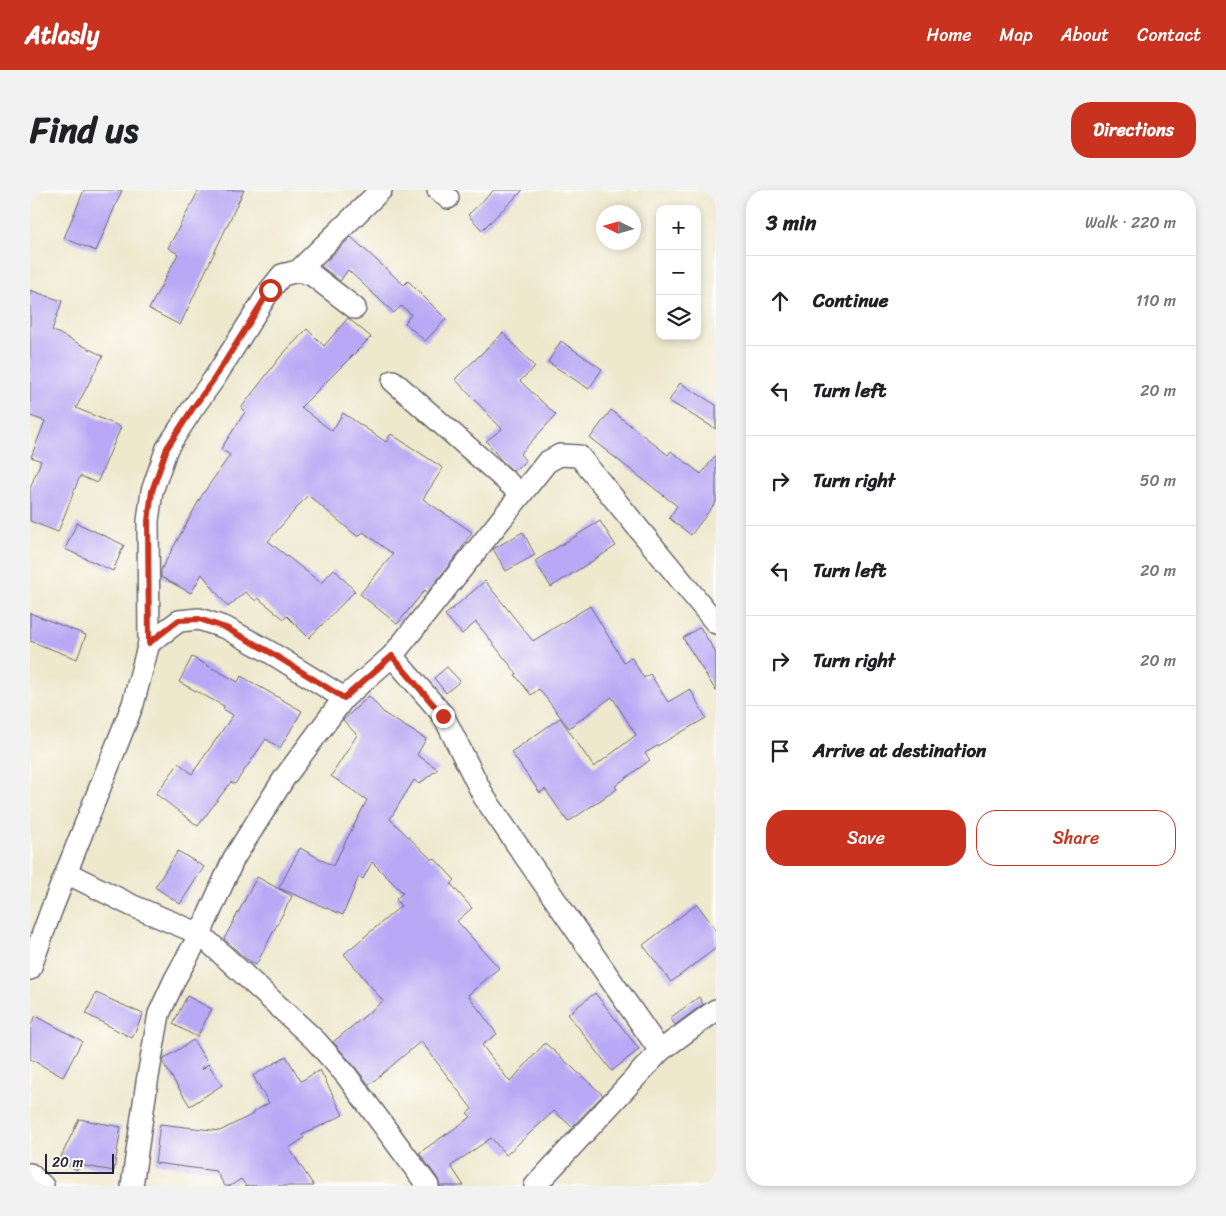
<!DOCTYPE html>
<meta charset="utf-8">
<style>
body{margin:0;font-family:Sriracha,sans-serif;background:#f2f2f2;color:#202124}
.controls{position:absolute;right:15px;top:15px;display:grid;overflow:hidden;border-radius:10px;box-shadow:0 2px 8px #0003}
.controls button{width:45px;height:45px;display:grid;place-items:center;padding:0;border:0;border-bottom:1px solid #e0e0e0;background:#fff;color:#202124;font:25px sans-serif}
.compass{position:absolute;left:566px;top:15px;width:45px;height:45px;border-radius:50%;background:#fff;box-shadow:0 2px 8px #0003;rotate:275deg}
.scale{position:absolute;left:15px;bottom:12px;width:69px;box-sizing:border-box;padding-left:5px;border:2px solid #22223b;border-top:0;font-size:14px;line-height:18px;white-space:nowrap;color:#22223b;-webkit-text-stroke:4px #fdfcf7;paint-order:stroke}
.stop{position:absolute;width:15px;height:15px;margin:-11px;border:4px solid #c8321e;border-radius:50%;background:#fff}
.stop.end{background:#c8321e;border-color:#fff;box-shadow:0 1px 5px #0008}
.list{margin:0;padding:0;list-style:none}
h2{display:flex;justify-content:space-between;align-items:center;height:65px;margin:0;padding:0 20px;font-size:21px}
h2 small{font-size:16px;font-weight:400;color:#757577}
.list li{display:grid;grid-template-columns:32px 1fr auto;gap:15px;align-items:center;box-sizing:border-box;height:90px;padding:0 20px;border-top:1px solid #e0e0e0}
.list b{display:block;font-size:19px;white-space:nowrap}
.list em{font-size:16px;font-style:normal;color:#757577}
.actions{display:flex;gap:10px;padding:15px 20px}
.actions a{flex:1;padding:11px 0;border:1px solid #c8321e;border-radius:20px;text-align:center;font-size:18px;color:#c8321e}
.actions .main{background:#c8321e;color:#fff}
.icon{flex:none;width:28px;height:28px;fill:none;stroke:currentColor;stroke-width:2;stroke-linecap:round;stroke-linejoin:round}
.map{position:relative;flex:none;width:686px;height:996px;overflow:hidden;border-radius:20px}
header{display:flex;align-items:center;gap:30px;box-sizing:border-box;height:70px;padding:0 25px;background:#c8321e;color:#fff}
header strong{font-size:24px}
nav{display:flex;gap:28px;margin-inline-start:auto;font-size:18px}
.intro{display:flex;align-items:center;justify-content:space-between;box-sizing:border-box;height:120px;padding:0 30px}
h1{margin:0;font-size:35px}
.button{padding:12px 22px;border-radius:20px;background:#c8321e;color:#fff;font-size:18px;font-weight:700}
main{display:flex;gap:30px;padding:0 30px}
aside{flex:1;background:#fff;border-radius:20px;box-shadow:0 2px 8px #0003}
.map>svg:first-child{display:block}
.building{fill:#b8a8f5}
.lines{fill:none;stroke-linecap:round;stroke-linejoin:round}
.street-casing{stroke:#69676e;stroke-width:24}
.street{stroke:#fff;stroke-width:21}
.route{stroke:#c8321e;stroke-width:6}
</style>
<header>
<strong>Atlasly</strong>
<nav><a>Home</a><a>Map</a><a>About</a><a>Contact</a></nav>
</header>
<div class="intro"><h1>Find us</h1><a class="button">Directions</a></div>
<main>
<div class="map">
<svg width="686" height="996" viewBox="0 0 686 996">
<rect width="100%" height="100%" fill="#fdfcf7"/>
<filter id="ink" filterUnits="userSpaceOnUse"><feTurbulence type="fractalNoise" baseFrequency=".02" numOctaves="2"/><feDisplacementMap in="SourceGraphic" scale="10" xChannelSelector="R" yChannelSelector="G"/><feConvolveMatrix kernelMatrix="1 2 1 2 8 2 1 2 1" color-interpolation-filters="sRGB"/></filter>
<filter id="wash" filterUnits="userSpaceOnUse"><feTurbulence type="fractalNoise" baseFrequency=".0096" numOctaves="4" result="noise"/><feDisplacementMap in="SourceGraphic" scale="20" xChannelSelector="R" yChannelSelector="G"/><feGaussianBlur stdDeviation="1.12" result="paint"/><feColorMatrix in="noise" values="0 0 0 0 0 0 0 0 0 0 0 0 0 0 0 0 0 1.4 0 .05"/><feComposite in="paint" operator="in"/></filter>
<g filter="url(#wash)">
<rect width="100%" height="100%" fill="#eee8cd"/>
<g id="blocks">
<g class="building">
<path d="M54,0H92L66,61L34,48Z"/>
<path d="M169,0H214L150,135L119,119L148,64L138,58Z"/>
<path d="M464,0H493L452,40L438,25Z"/>
<path d="M321,47L374,95L378,91L416,129L395,151L375,133L381,124L371,116L364,123L318,80L310,91L291,76Z"/>
<path d="M0,100L32,111L22,140L73,166L46,218L91,237L67,293L50,286L28,342L0,331V298L11,271L1,267L15,231L0,226Z"/>
<path d="M318,128L341,147L271,217L302,241L313,223L356,252L361,244L413,278L393,309L442,342L430,361L397,403L395,400L367,434L330,404L363,364L333,342L328,347L278,305L238,351L291,393L304,379L325,401L279,448L257,426L254,429L228,408L226,411L215,402L198,417L172,384L161,403L131,387V380L172,305L200,265L191,259L215,222L211,218L251,166L277,139L294,156Z"/>
<path d="M473,143L505,177L490,191L526,225L490,264L496,271L483,281L471,270L456,251L472,239L425,189Z"/>
<path d="M531,151L572,179L559,199L518,172Z"/>
<path d="M650,193L686,215V239L639,211Z"/>
<path d="M581,220L638,265L641,261L671,284L686,265V312L661,345L639,328L647,316L560,248Z"/>
<path d="M570,331L586,356L521,397L505,371Z"/>
<path d="M47,333L94,355L83,381L35,359Z"/>
<path d="M493,342L505,365L476,381L463,359Z"/>
<path d="M455,391L503,451L560,416L594,472L601,467L614,488L620,484L638,512L660,499L676,528L615,563L620,570L585,596L587,599L538,632L515,599L510,603L481,562L530,528L564,577L606,545L582,507L539,538L509,499L501,505L485,485L487,484L446,432L432,444L415,425Z"/>
<path d="M0,423L56,445L47,469L0,451Z"/>
<path d="M670,437L686,463V501L653,448Z"/>
<path d="M162,467L208,492L211,486L272,521L250,558L236,549L205,594L201,592L168,636L126,604L149,573L162,584L203,525L193,519L194,516L149,492Z"/>
<path d="M417,477L430,491L416,503L404,488Z"/>
<path d="M339,506L355,524L396,549L387,565L408,579L389,594L384,590L360,629L402,670L404,668L425,690L421,694L442,718L427,731L469,778L438,805L467,844L452,855L480,892L515,853L573,905L542,937L524,921L476,965L461,948L421,976L434,996H410L408,989L389,963L441,927L437,923L442,919L391,851L339,895L325,877L303,852L353,811L314,764L371,716L366,709L373,703L342,672L333,689L329,686L313,725L249,698L270,658L303,676L337,610L301,586L327,545L313,530Z"/>
<path d="M148,661L174,677L150,714L125,697Z"/>
<path d="M227,687L262,706L226,775L215,768L194,749Z"/>
<path d="M667,714L686,740V758L641,792L613,755Z"/>
<path d="M66,803L113,824L102,848L56,824Z"/>
<path d="M565,803L609,859L582,881L538,824Z"/>
<path d="M157,806L182,819L167,847L143,834Z"/>
<path d="M669,807L673,814L645,835L640,828Z"/>
<path d="M6,826L52,851L33,887L0,869V836Z"/>
<path d="M163,850L176,870L171,879L172,880L178,874L192,895L160,916L133,873L134,869Z"/>
<path d="M256,866L271,891L290,880L313,925L272,945L274,948L259,958L284,996H216L211,989L200,996H195L186,981L125,973L130,934L190,941L223,924V922L239,913L223,886Z"/>
<path d="M49,929L91,937L84,981L49,975L47,980L29,971Z"/>
</g>
</g>
</g>
<g filter="url(#ink)">
<use href="#blocks" fill-opacity="0" stroke="#69676e" stroke-width="1"/>
<g class="lines">
<defs>
<g id="street">
<path d="M408,0L418,8"/>
<path d="M268,81L351,0"/>
<path d="M363,191L491,304"/>
<path d="M119,453L149,431L169,429L196,438L238,461L314,508"/>
<path d="M362,466L413,525L454,607L630,861"/>
<path d="M37,683L103,716L170,744L285,850L316,885L398,996"/>
<path d="M0,779L21,721L103,514L119,453L118,331L122,301L137,258L163,218L184,189L240,100L252,85L268,81L282,85L325,118"/>
<path d="M0,984L13,996"/>
<path d="M102,996L117,892L129,824L145,789L170,744L204,668L255,587L314,508L362,466L517,272L530,265L549,266L686,433"/>
<path d="M505,996L630,861L686,820"/>
</g>
</defs>
<use href="#street" class="street-casing"/>
<use href="#street" class="street"/>
</g>
</g>
<g class="lines" filter="url(#ink)">
<path class="route" d="M240,100L184,189L163,218L137,258L122,301L118,331L119,453L149,430L169,429L196,438L238,461L314,508L362,466L413,526"/>
</g>
</svg>
<div class="controls">
<button>+</button>
<button>−</button>
<button><svg class="icon" aria-label="layers" viewBox="0 0 24 24"><path d="M12 4l9 5-9 5-9-5zM3 14l9 5 9-5"/></svg></button>
</div>
<svg class="compass" viewBox="-18 -18 36 36"><path d="M0-13l5 13h-10z" fill="#e53935"/><path d="M0 13l5-13h-10z" fill="#757577"/></svg>
<div class="scale">20 m</div>
<div class="stop" style="left:240px;top:100px"></div>
<div class="stop end" style="left:413px;top:526px"></div>
</div>
<aside>
<h2>3 min<small>Walk · 220 m</small></h2>
<ul class="list">
<li><svg class="icon" aria-label="ahead" viewBox="0 0 24 24"><path d="M12 20V5M6 11l6-6 6 6"/></svg><div><b>Continue</b></div><em>110 m</em></li>
<li><svg class="icon" aria-label="left" viewBox="0 0 24 24"><path d="M17 20v-9H6M10 6l-5 5 5 5"/></svg><div><b>Turn left</b></div><em>20 m</em></li>
<li><svg class="icon" aria-label="right" viewBox="0 0 24 24"><path d="M7 20v-9h11M14 6l5 5-5 5"/></svg><div><b>Turn right</b></div><em>50 m</em></li>
<li><svg class="icon" aria-label="left" viewBox="0 0 24 24"><path d="M17 20v-9H6M10 6l-5 5 5 5"/></svg><div><b>Turn left</b></div><em>20 m</em></li>
<li><svg class="icon" aria-label="right" viewBox="0 0 24 24"><path d="M7 20v-9h11M14 6l5 5-5 5"/></svg><div><b>Turn right</b></div><em>20 m</em></li>
<li><svg class="icon" aria-label="arrive" viewBox="0 0 24 24"><path d="M6 21V4h12l-3 4 3 4H6"/></svg><div><b>Arrive at destination</b></div></li>
</ul>
<div class="actions"><a class="main">Save</a><a>Share</a></div>
</aside>
</main>
